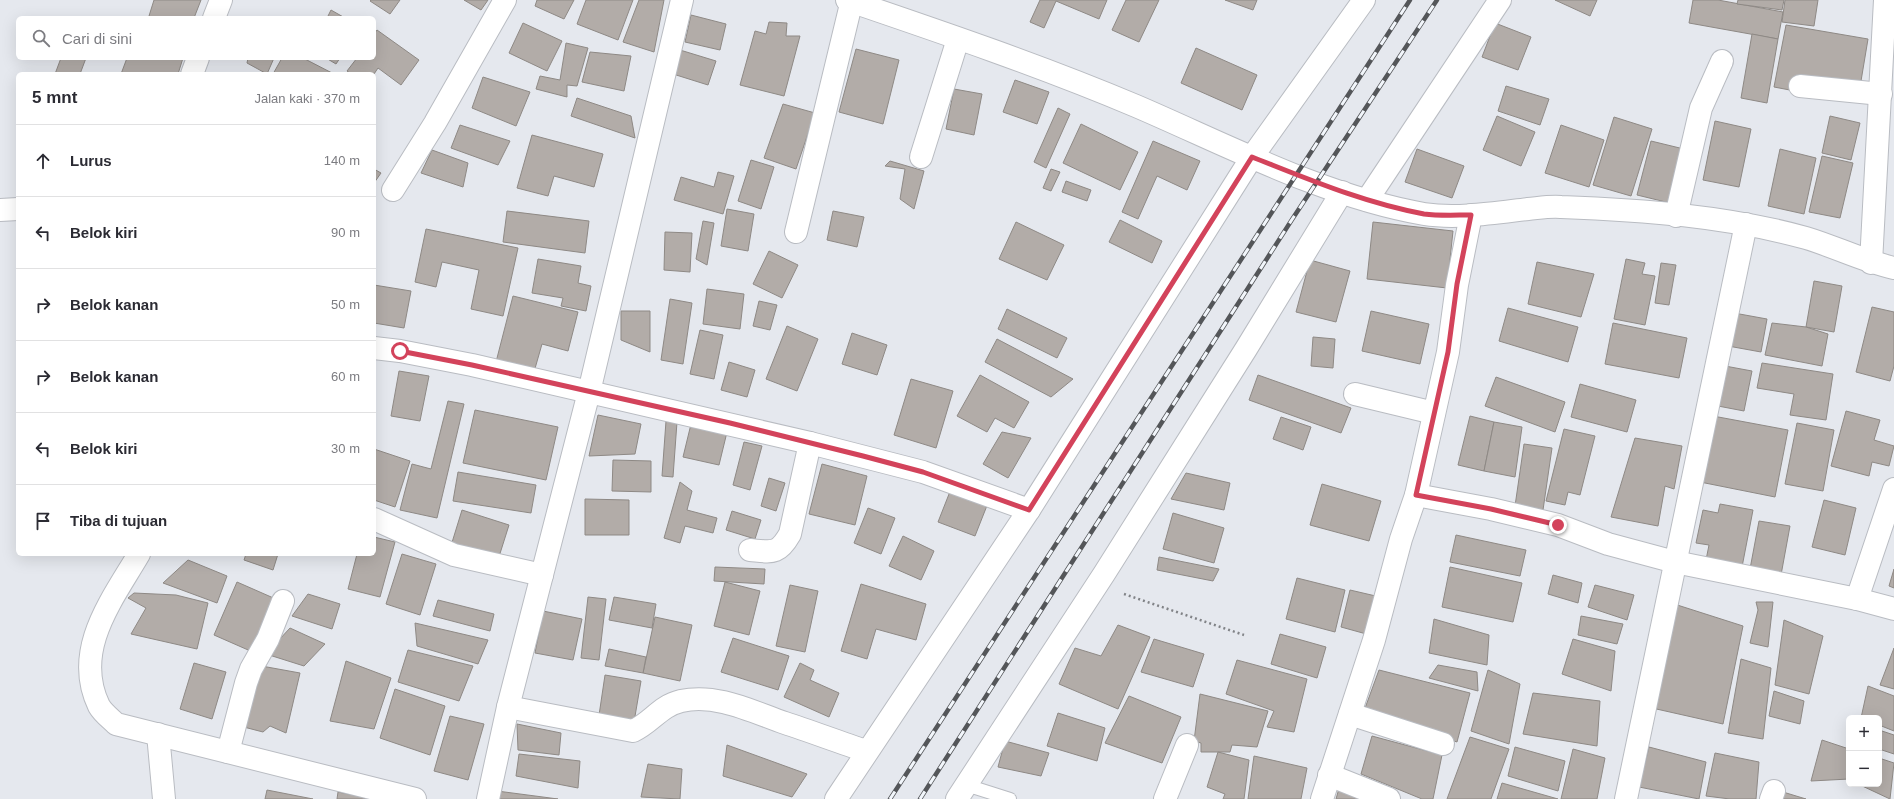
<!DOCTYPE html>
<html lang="id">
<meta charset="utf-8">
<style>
body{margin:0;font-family:Helvetica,sans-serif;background:#f7f7f7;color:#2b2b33}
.controls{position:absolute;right:12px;bottom:12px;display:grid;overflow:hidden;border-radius:6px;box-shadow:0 4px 16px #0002}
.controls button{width:36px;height:36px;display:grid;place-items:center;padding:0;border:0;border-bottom:1px solid #e1e1e2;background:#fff;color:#2b2b33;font:20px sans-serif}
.stop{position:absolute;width:12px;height:12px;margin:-9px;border:3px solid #d3435b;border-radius:50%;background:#fff}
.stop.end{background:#d3435b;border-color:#fff;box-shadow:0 1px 4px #0008}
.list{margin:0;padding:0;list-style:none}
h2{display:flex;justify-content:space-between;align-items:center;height:52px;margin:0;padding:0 16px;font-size:17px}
h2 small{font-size:13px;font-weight:400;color:#7c7c81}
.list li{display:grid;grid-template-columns:26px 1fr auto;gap:12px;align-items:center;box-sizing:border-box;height:72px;padding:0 16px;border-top:1px solid #e1e1e2}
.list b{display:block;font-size:15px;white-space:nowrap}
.list em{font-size:13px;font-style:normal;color:#7c7c81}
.icon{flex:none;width:22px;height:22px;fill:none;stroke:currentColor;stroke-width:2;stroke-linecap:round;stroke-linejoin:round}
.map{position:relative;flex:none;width:1894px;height:799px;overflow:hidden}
.search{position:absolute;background:#fff;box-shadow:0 4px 16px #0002;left:16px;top:16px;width:360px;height:44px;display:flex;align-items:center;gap:10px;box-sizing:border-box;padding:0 14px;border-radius:6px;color:#7c7c81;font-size:15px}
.panel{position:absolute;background:#fff;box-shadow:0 4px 16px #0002;left:16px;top:72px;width:360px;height:484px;border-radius:6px}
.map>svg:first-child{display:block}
.building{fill:#b2aca8;stroke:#8e8985}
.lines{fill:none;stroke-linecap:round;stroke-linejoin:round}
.service-casing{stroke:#b9bcc2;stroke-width:14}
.minor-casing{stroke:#b9bcc2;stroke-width:24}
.tertiary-casing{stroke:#b9bcc2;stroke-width:24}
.path{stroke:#818387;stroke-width:2.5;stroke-dasharray:2 3;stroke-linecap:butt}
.service{stroke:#fff;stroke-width:12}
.minor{stroke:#fff;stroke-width:22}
.tertiary{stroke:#fff;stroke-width:22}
.rail-casing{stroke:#545659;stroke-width:4.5}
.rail{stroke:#f2f6fb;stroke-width:3;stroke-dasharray:9;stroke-linecap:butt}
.route{stroke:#d3435b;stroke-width:5}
</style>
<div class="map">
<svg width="1894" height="799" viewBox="0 0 1894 799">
<rect width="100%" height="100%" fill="#e5e8ee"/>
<g class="building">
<path d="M154,0H201L194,18H152L149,16Z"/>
<path d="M371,0H400L390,14L370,1Z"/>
<path d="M464,0H488L481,10Z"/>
<path d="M537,0H574L564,19L535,6Z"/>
<path d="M586,0H633L618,40L577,24Z"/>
<path d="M639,0H664L654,52L623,42Z"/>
<path d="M1040,0H1107L1099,19L1056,1L1044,28L1030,22Z"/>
<path d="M1126,0H1159L1139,42L1112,30Z"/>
<path d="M1225,0H1257L1253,10Z"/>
<path d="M1555,0H1597L1590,16Z"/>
<path d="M1693,0H1718L1783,12L1778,39L1689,23Z"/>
<path d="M1738,0H1784L1782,10L1737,4Z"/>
<path d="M1785,0H1818L1814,26L1782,22Z"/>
<path d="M331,10L345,18H327Z"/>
<path d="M691,15L726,24L720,50L685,42Z"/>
<path d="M769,22L787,23L786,36H800L784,96L740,85L755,31L766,34Z"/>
<path d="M523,23L562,41L547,71L509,53Z"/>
<path d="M1495,23L1531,37L1518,70L1482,57Z"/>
<path d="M1786,25L1868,39L1860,87L1795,91L1774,87Z"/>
<path d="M377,30L419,60L401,85L378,68L374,74H351L347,71L357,58H374V34Z"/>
<path d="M1752,34L1778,39L1767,103L1741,98Z"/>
<path d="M566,43L588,48L577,86L567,85V97L536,89L540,76L560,80Z"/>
<path d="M1196,48L1257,75L1242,110L1181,83Z"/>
<path d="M856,49L899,60L883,124L839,112Z"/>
<path d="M680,50L716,61L708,85L673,74Z"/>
<path d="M590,52L631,56L624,91L582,82Z"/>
<path d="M61,58H86L80,74H55Z"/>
<path d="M127,58H183L178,74H121Z"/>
<path d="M248,58H274L267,74L247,63Z"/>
<path d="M282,58H303L334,74H273Z"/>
<path d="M326,58H340L336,64Z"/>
<path d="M483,77L530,92L516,126L472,108Z"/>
<path d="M1015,80L1049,92L1037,124L1003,112Z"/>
<path d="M1506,86L1549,99L1540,125L1498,111Z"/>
<path d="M954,89L982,94L974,135L946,129Z"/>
<path d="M577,98L631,116L635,138L571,116Z"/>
<path d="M783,104L815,113L796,169L764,158Z"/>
<path d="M1058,108L1070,114L1046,168L1034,162Z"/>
<path d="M1497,116L1535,132L1521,166L1483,150Z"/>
<path d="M1830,116L1860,123L1851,160L1822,153Z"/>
<path d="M1614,117L1652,129L1631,196L1593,185Z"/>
<path d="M1715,121L1751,129L1739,187L1703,180Z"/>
<path d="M1081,124L1138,152L1120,190L1063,163Z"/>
<path d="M460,125L510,141L498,165L451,148Z"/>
<path d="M1561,125L1604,140L1589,187L1545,173Z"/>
<path d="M532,135L603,154L594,187L554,176L548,196L517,188Z"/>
<path d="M1153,141L1200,161L1187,190L1157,176L1138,219L1122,212Z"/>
<path d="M1651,141L1688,150L1674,204L1637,195Z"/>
<path d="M1417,149L1464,166L1452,198L1405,182Z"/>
<path d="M1780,149L1816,158L1804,214L1768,206Z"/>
<path d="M432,150L468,163L463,187L421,173Z"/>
<path d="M1822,156L1853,163L1840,218L1809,212Z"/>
<path d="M751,160L774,167L761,209L738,201Z"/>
<path d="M890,161L924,171L914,209L900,199L905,169L885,166Z"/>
<path d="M374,169L381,173L374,183Z"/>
<path d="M1051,169L1060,172L1051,191L1043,188Z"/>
<path d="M718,172L734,176L723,214L674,200L681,177L714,187Z"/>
<path d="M1066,181L1091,190L1087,201L1062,192Z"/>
<path d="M727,209L754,214L748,251L721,246Z"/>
<path d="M507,211L589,221L585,253L503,242Z"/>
<path d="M833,211L864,217L857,247L827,240Z"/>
<path d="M1120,220L1162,241L1152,263L1109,242Z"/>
<path d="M703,221L714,223L707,265L696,259Z"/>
<path d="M1016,222L1064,245L1047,280L999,259Z"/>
<path d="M1373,222L1453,231L1447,288L1367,279Z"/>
<path d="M426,229L518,248L503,316L471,309L479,270L442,262L436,287L415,282Z"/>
<path d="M665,232L692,233L690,272L664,270Z"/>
<path d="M769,251L798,265L782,298L753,284Z"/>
<path d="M538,259L581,266L578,283L591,286L586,311L561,306L563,298L532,293Z"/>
<path d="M1626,259L1645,263L1642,274L1655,276L1645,325L1614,319Z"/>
<path d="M1310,260L1350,271L1336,322L1296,312Z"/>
<path d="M1537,262L1594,274L1581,317L1528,304Z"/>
<path d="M1661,263L1676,265L1669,305L1655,303Z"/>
<path d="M1814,281L1842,286L1834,332L1806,327Z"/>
<path d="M374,285L411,291L404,328L374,323Z"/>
<path d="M707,289L744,294L740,329L703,324Z"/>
<path d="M513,296L578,312L568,351L542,344L534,372L496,362Z"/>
<path d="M670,299L692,303L683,364L661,360Z"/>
<path d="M759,301L777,305L770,330L753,326Z"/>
<path d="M1872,307L1894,312V366L1890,381L1856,372Z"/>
<path d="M1508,308L1578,327L1568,362L1499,341Z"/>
<path d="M1007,309L1067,338L1057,358L998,329Z"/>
<path d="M621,311H650V352L621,340Z"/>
<path d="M1371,311L1429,324L1420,364L1362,351Z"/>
<path d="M1734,313L1767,319L1761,352L1728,346Z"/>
<path d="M1613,323L1687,338L1679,378L1605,364Z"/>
<path d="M1772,323L1806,327L1828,334L1822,366L1765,355Z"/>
<path d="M787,326L818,339L797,391L766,379Z"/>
<path d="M700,330L723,335L714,379L690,374Z"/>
<path d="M852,333L887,345L877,375L842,364Z"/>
<path d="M1313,337L1335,339L1333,368L1311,366Z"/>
<path d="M997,339L1073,379L1051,397L985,362Z"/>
<path d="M729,362L755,370L747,397L721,390Z"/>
<path d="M1762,363L1833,374L1826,420L1790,415L1794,394L1757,388Z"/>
<path d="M1725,366L1752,371L1744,411L1718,406Z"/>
<path d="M399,371L429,376L420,421L391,416Z"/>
<path d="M980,375L1029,402L1014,428L995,418L987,432L957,416Z"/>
<path d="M1258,375L1351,408L1341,433L1249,400Z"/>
<path d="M1496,377L1565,402L1555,432L1485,406Z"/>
<path d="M911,379L953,391L936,448L894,435Z"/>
<path d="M1580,384L1636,400L1627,432L1571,417Z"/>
<path d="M448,401L464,404L437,518L400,510L412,464L431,469Z"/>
<path d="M475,410L558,427L546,480L463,463Z"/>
<path d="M1846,411L1880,420L1874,440L1894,446L1889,466L1872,462L1869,476L1831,466Z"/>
<path d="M598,415L641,424L635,454L589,456Z"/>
<path d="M1470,416L1494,422L1484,471L1458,465Z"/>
<path d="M1713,416L1788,430L1775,497L1700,482Z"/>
<path d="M1281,417L1311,427L1303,450L1273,439Z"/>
<path d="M692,420L728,428L719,465L683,457Z"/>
<path d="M666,421L677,422L673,477L662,476Z"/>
<path d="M1494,422L1522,427L1515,477L1484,471Z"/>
<path d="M1797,423L1834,430L1823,491L1785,484Z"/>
<path d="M1564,429L1595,436L1580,495L1568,492L1565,505L1546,501Z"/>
<path d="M1002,432L1031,438L1008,478L983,464Z"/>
<path d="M1635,438L1682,446L1674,489L1665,486L1658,526L1611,517Z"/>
<path d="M744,442L762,446L750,490L733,485Z"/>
<path d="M1524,444L1552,448L1543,510L1515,506Z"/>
<path d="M374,449L410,461L395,507L374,500Z"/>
<path d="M613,460L651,461V492L612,491Z"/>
<path d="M822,464L867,476L855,525L809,514Z"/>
<path d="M458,472L536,485L531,513L453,501Z"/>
<path d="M1186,473L1230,483L1224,510L1171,499Z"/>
<path d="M769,478L785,483L776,511L761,506Z"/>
<path d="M680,482L692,491L687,510L717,518L713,533L685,526L680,543L664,538Z"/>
<path d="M1322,484L1381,501L1369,541L1310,525Z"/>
<path d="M951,489L988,503L975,536L938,522Z"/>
<path d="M585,499L629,500V535H585Z"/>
<path d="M1824,500L1856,508L1845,555L1812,547Z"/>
<path d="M1720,504L1753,510L1742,567L1706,560L1709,545L1696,543L1703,510L1718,513Z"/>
<path d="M868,508L895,518L881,554L854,543Z"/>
<path d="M462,510L509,525L497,563L450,549Z"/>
<path d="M732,511L761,520L755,539L726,530Z"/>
<path d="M1173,513L1224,528L1214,563L1163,549Z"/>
<path d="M1759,521L1790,526L1781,575L1750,569Z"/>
<path d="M1456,535L1526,550L1520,576L1450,562Z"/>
<path d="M903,536L934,551L921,580L889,566Z"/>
<path d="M374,537L395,542L380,597L348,589L357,554H374Z"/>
<path d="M246,554H278L273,570L244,560Z"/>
<path d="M402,554L436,564L420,615L386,604Z"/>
<path d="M1159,557L1219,569L1213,581L1157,570Z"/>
<path d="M188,560L227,576L217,603L163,583Z"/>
<path d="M715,567L765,569L764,584L714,581Z"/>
<path d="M1450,567L1522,583L1513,622L1442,607Z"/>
<path d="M1894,569V588L1889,586Z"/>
<path d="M1553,575L1582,583L1578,603L1548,594Z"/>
<path d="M1297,578L1345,590L1335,632L1286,619Z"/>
<path d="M237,582L278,600L255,653L214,635Z"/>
<path d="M725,582L760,591L749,635L714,626Z"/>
<path d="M861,584L926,604L916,640L876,629L867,659L841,651Z"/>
<path d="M790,585L818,591L805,652L776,646Z"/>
<path d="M1595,585L1634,595L1627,620L1588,607Z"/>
<path d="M1350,590L1380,597L1370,635L1341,627Z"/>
<path d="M134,593L176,595L208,603L197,649L131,634L146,608L128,598Z"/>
<path d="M308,594L340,604L332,629L292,616Z"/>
<path d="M588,597L606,599L599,660L581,658Z"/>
<path d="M614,597L656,604L652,628L609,620Z"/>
<path d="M438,600L494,614L490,631L433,616Z"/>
<path d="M1756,602H1773L1768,647L1750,643L1758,610Z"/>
<path d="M1671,603L1743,626L1723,724L1652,708Z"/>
<path d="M543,611L582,619L573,660L535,653Z"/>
<path d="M1581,616L1623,624L1617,644L1578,635Z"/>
<path d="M655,617L692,625L680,681L643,673Z"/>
<path d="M1434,619L1489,635L1487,665L1429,653Z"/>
<path d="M1784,620L1823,636L1809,694L1775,685Z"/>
<path d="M415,623L488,640L478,664L417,646Z"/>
<path d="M1118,625L1150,637L1118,709L1059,684L1075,648L1101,656Z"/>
<path d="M290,628L325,644L304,666L266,654Z"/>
<path d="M1280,634L1326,647L1317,678L1271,664Z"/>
<path d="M733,638L789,656L778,690L721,672Z"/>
<path d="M1154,639L1204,654L1193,687L1141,672Z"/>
<path d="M1573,639L1615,651L1611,691L1562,674Z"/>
<path d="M1894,648V689L1880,685Z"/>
<path d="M609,649L646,657L643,673L605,666Z"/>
<path d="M408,650L473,666L459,701L398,682Z"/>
<path d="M1741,659L1771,668L1763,739L1728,733Z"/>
<path d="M1237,660L1307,679L1294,732L1267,727L1274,711L1226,694Z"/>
<path d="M346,661L391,678L374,729L330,721Z"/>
<path d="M194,663L226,672L212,719L180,709Z"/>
<path d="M800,663L814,670L810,680L839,693L829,717L784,697Z"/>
<path d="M256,665L300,673L286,733L270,726L263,732L236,725Z"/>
<path d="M1438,665L1477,672L1478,691L1429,678Z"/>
<path d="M1379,670L1470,693L1457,742L1364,711Z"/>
<path d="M1488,670L1520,684L1509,744L1471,731Z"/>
<path d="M605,675L641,681L633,728L598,722Z"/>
<path d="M1868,686L1894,696V731L1879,725V718H1861Z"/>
<path d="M395,689L445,706L430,755L380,738Z"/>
<path d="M1774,691L1804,701L1800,724L1769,716Z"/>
<path d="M1533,693L1600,701L1597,746L1523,734Z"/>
<path d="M1200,694L1268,711L1257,747L1232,745L1230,752H1201V743L1194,741Z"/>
<path d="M1129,696L1181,717L1162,763L1105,743Z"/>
<path d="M1058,713L1105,728L1097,761L1047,746Z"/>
<path d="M450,716L484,724L468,780L434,771Z"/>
<path d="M517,724L561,733L559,755L518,750Z"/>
<path d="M1879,730L1894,735V754L1879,749Z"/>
<path d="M1372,736L1442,755L1433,799H1422L1361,774Z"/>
<path d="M1470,737L1509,749L1491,799H1447Z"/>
<path d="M1822,740L1849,749V779L1811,781Z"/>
<path d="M1005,741L1049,753L1041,776L998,767Z"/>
<path d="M727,745L807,774L792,797L723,776Z"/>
<path d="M1515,747L1565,761L1558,791L1508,776Z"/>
<path d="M1649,747L1706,762L1699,799L1639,787Z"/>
<path d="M1573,749L1605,758L1597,799H1561Z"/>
<path d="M1218,752L1249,760L1244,799H1223L1225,794L1207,787Z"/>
<path d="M1715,753L1759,762L1756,799H1730L1706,796Z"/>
<path d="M519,754L580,761L578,788L516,776Z"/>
<path d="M1254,756L1307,768L1301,799H1248Z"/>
<path d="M1879,758L1894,763L1890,799L1858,784H1879Z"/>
<path d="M648,764L682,769L680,799L641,797Z"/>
<path d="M1502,783L1558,799H1497Z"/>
<path d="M1340,785L1380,799H1336Z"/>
<path d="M267,790L313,799H265Z"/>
<path d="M497,791L558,799H495Z"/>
<path d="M338,792L365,797V799H337Z"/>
<path d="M1783,792L1806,799H1781Z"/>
</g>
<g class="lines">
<defs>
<path id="service" d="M966,785L1010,799"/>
<g id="minor">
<path d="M214,18L221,0"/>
<path d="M192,74L198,58"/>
<path d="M1800,86L1881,94"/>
<path d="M921,157L958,39"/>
<path d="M393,190L435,123L505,0"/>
<path d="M1367,200L1500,0"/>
<path d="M0,210L18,209"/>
<path d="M1676,216L1701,108L1722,61"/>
<path d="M796,232L852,0"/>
<path d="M1871,263L1885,0"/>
<path d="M374,348L400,351L472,365L810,443L923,472L1029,510"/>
<path d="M1355,394L1434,413"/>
<path d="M1416,495L1491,509L1558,525L1608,544L1675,562L1857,599L1894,609"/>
<path d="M374,519L454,555L542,575"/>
<path d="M750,550C772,552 778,555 790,534L810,443"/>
<path d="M139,554C112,600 72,650 99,706C103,713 111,719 116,724L415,799"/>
<path d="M1857,599L1894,489"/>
<path d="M508,707L633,731C652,722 660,706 681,701C717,693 753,712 785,723C812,732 839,742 866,751"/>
<path d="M1350,714L1443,744"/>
<path d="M158,734L164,799"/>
<path d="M228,752L246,683L251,669L268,639L283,601"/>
<path d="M1329,775L1389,799"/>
<path d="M488,799L508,707L589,392L682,0"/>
<path d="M836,799L1029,510L1252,157L1364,0"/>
<path d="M957,799L1104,574L1246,349L1342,192"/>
<path d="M1165,799L1187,745"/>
<path d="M1322,799L1374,640L1401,539L1416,495L1448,352L1457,285L1471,215"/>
<path d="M1626,799L1746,224"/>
<path d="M1771,799L1774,791"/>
</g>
<path id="tertiary" d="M847,0C944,33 1041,66 1136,106C1227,145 1325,197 1424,214C1457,219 1494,213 1528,209C1539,208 1550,206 1561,207C1642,210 1727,216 1806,238C1836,247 1863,261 1894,268"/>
</defs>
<use href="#service" class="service-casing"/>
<use href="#minor" class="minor-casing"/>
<use href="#tertiary" class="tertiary-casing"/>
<path class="path" d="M1124,594L1244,635"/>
<use href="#service" class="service"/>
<use href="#minor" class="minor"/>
<use href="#tertiary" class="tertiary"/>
<defs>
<g id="rail">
<path d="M890,799L1410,0"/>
<path d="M920,799L1293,218L1437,0"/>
</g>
</defs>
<use href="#rail" class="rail-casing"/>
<use href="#rail" class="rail"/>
</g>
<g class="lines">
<path class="route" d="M400,351L472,365L730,423L863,456L923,472L1029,510L1252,157C1308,179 1364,203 1424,214C1439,216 1456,215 1471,215L1457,284L1448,352L1416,495L1491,509L1558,525"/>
</g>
</svg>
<div class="controls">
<button>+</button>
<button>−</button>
</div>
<div class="stop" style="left:400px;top:351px"></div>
<div class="stop end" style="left:1558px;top:525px"></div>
<div class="search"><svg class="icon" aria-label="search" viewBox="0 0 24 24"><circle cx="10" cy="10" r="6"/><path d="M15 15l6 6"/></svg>Cari di sini</div>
<section class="panel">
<h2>5 mnt<small>Jalan kaki · 370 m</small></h2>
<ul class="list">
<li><svg class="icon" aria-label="ahead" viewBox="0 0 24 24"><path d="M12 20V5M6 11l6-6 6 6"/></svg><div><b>Lurus</b></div><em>140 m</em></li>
<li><svg class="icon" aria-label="left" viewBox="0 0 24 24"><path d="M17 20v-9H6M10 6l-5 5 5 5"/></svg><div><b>Belok kiri</b></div><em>90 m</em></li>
<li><svg class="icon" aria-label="right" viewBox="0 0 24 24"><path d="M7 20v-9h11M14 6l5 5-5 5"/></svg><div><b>Belok kanan</b></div><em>50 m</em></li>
<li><svg class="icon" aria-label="right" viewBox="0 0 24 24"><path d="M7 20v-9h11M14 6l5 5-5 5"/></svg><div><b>Belok kanan</b></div><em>60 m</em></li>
<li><svg class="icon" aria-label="left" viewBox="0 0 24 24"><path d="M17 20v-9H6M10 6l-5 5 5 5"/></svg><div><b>Belok kiri</b></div><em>30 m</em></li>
<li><svg class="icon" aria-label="arrive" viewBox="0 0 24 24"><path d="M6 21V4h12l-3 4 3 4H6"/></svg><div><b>Tiba di tujuan</b></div></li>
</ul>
</section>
</div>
